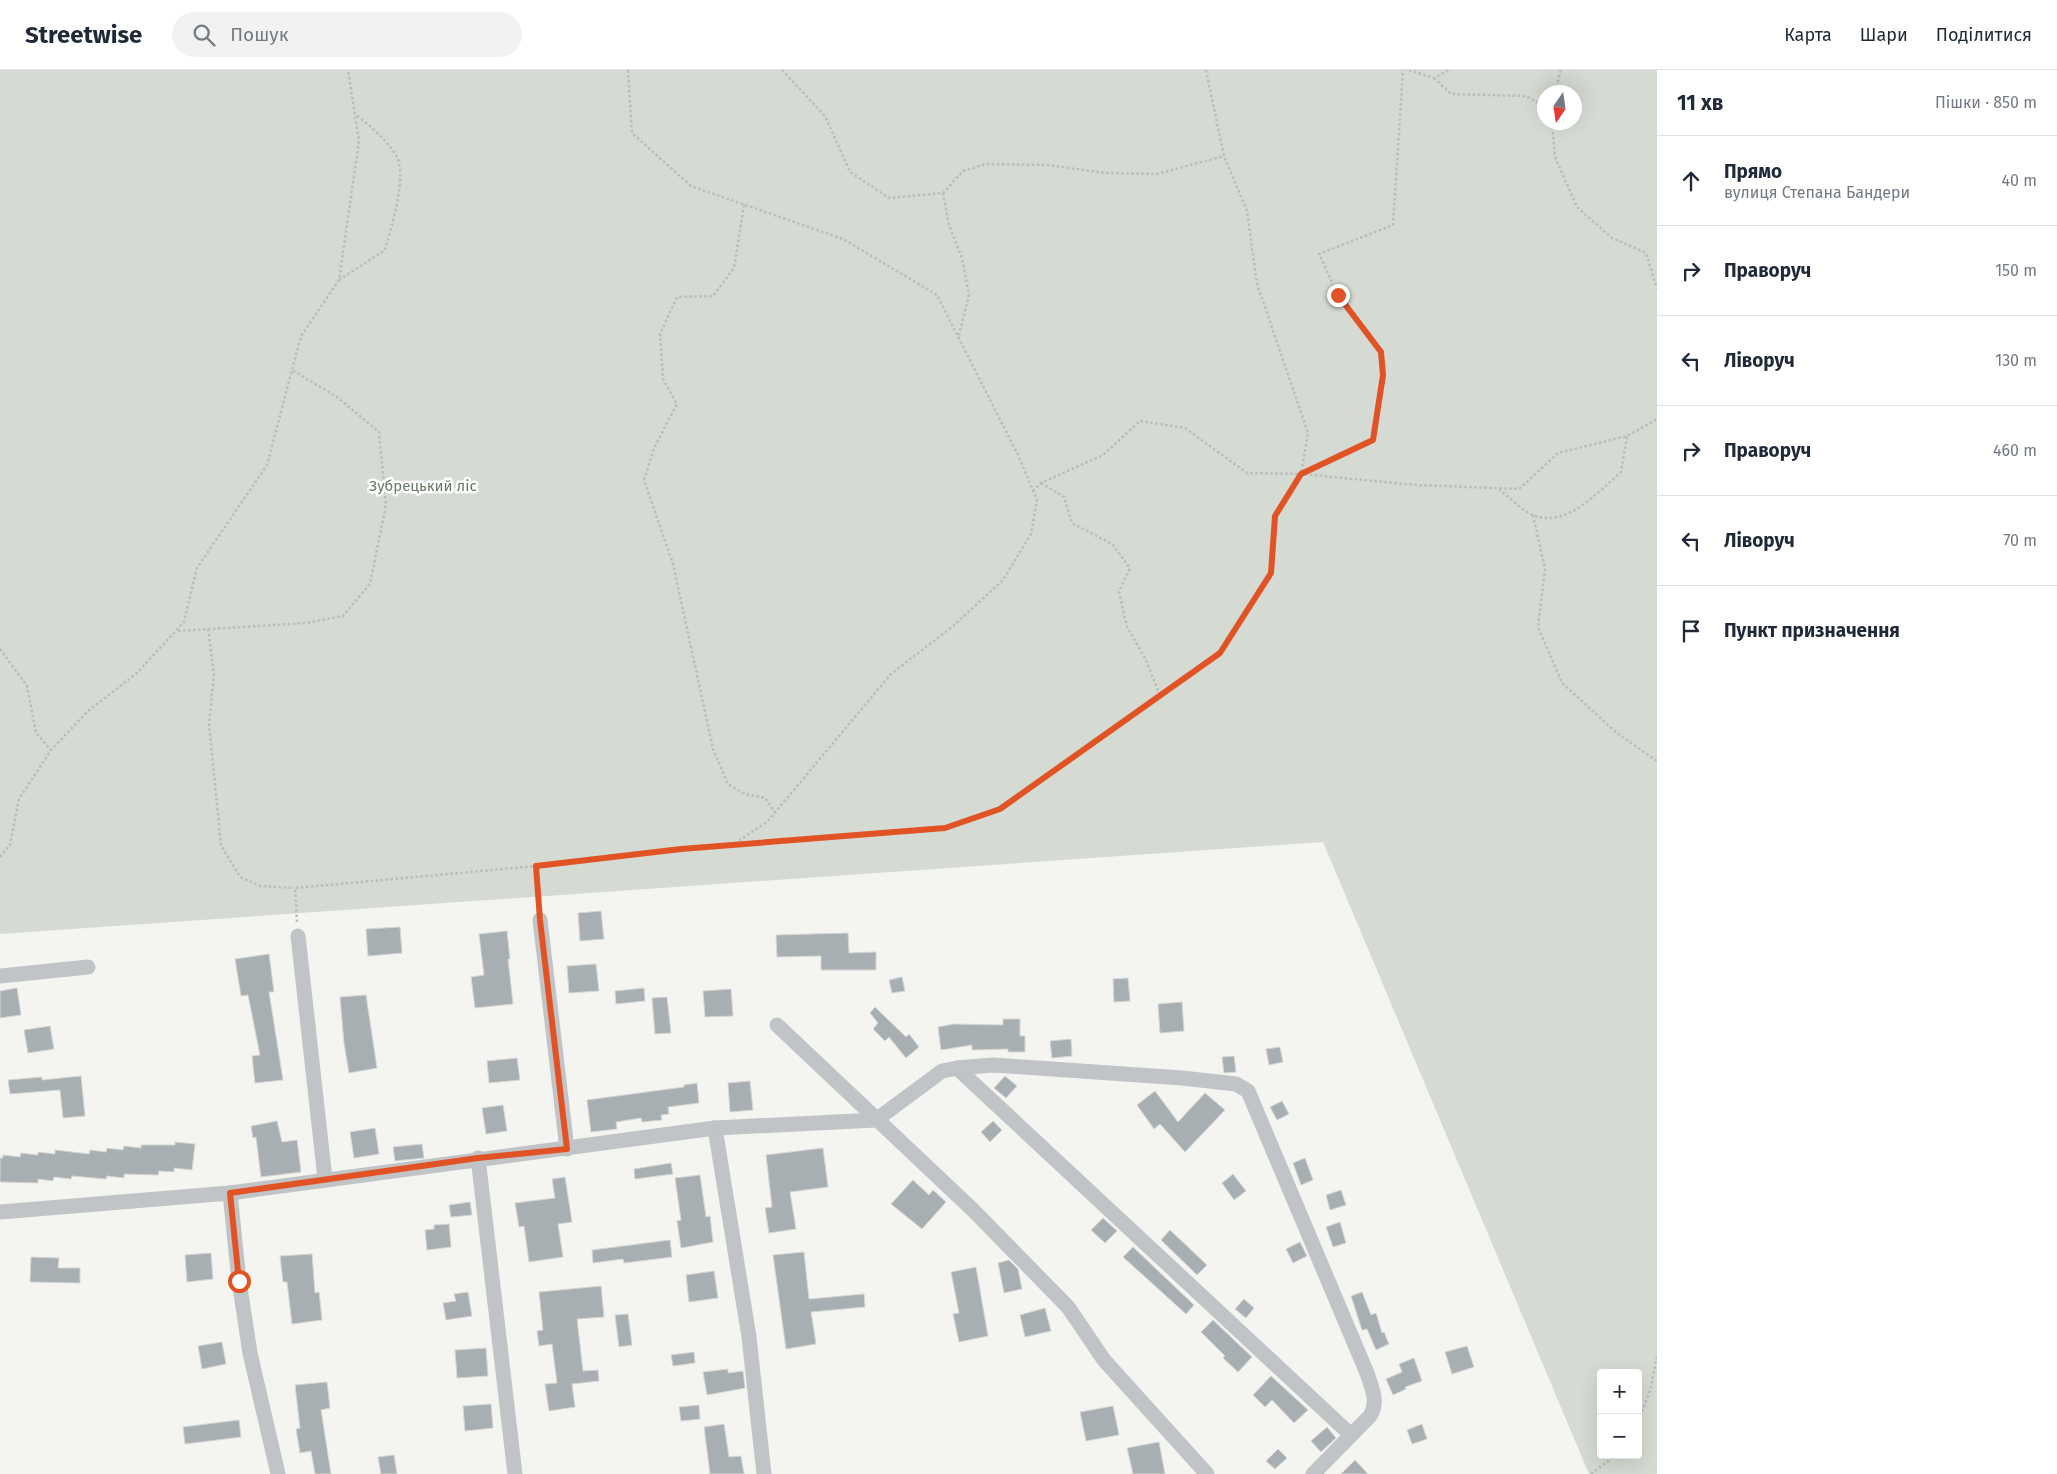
<!DOCTYPE html>
<html lang="uk">
<meta charset="utf-8">
<style>
body{margin:0;font-family:"Fira Sans",sans-serif;background:#f2f2f3;color:#1f2937}
.controls{position:absolute;right:15px;bottom:15px;display:grid;overflow:hidden;border-radius:5px;box-shadow:0 5px 20px #0002}
.controls button{width:45px;height:45px;display:grid;place-items:center;padding:0;border:0;border-bottom:1px solid #e0e1e3;background:#fff;color:#1f2937;font:25px sans-serif}
.compass{position:absolute;left:1537px;top:15px;width:45px;height:45px;border-radius:50%;background:#fff;box-shadow:0 5px 20px #0002;rotate:193deg}
.stop{position:absolute;width:15px;height:15px;margin:-11px;border:4px solid #e15324;border-radius:50%;background:#fff}
.stop.end{background:#e15324;border-color:#fff;box-shadow:0 1px 5px #0008}
.list{margin:0;padding:0;list-style:none}
h2{display:flex;justify-content:space-between;align-items:center;height:65px;margin:0;padding:0 20px;font-size:21px}
h2 small{font-size:16px;font-weight:400;color:#747a83}
.list li{display:grid;grid-template-columns:32px 1fr auto;gap:15px;align-items:center;box-sizing:border-box;height:90px;padding:0 20px;border-top:1px solid #e0e1e3}
.list b{display:block;font-size:19px;white-space:nowrap}
.list p{margin:0;font-size:16px;white-space:nowrap;color:#747a83}
.list em{font-size:16px;font-style:normal;color:#747a83}
.icon{flex:none;width:28px;height:28px;fill:none;stroke:currentColor;stroke-width:2;stroke-linecap:round;stroke-linejoin:round}
.map{position:relative;flex:none;width:1657px;height:1404px;overflow:hidden}
header{display:flex;align-items:center;gap:30px;box-sizing:border-box;height:70px;padding:0 25px;background:#fff;border-bottom:1px solid #e0e1e3}
header strong{font-size:24px}
nav{display:flex;gap:28px;margin-inline-start:auto;font-size:18px}
.search{width:350px;height:45px;background:#f2f2f3;display:flex;align-items:center;gap:12px;box-sizing:border-box;padding:0 18px;border-radius:28px;color:#747a83;font-size:19px}
main{display:flex}
aside{flex:1;background:#fff}
.map>svg:first-child{display:block}
.green{fill:#d5dbd2;fill-rule:evenodd}
.building{fill:#a7afb3;stroke:#d6d6d3}
.lines{fill:none;stroke-linecap:round;stroke-linejoin:round}
.path{stroke:#babcbe;stroke-width:2.5;stroke-dasharray:2.5 2.5;stroke-linecap:butt}
.minor{stroke:#c0c4c7;stroke-width:15}
.route{stroke:#e15324;stroke-width:6}
.labels{text-anchor:middle;dominant-baseline:central;stroke-width:5;stroke-linejoin:round;paint-order:stroke}
.park-label{font-size:15px;fill:#667962;stroke:#fff}
</style>
<header>
<strong>Streetwise</strong>
<div class="search"><svg class="icon" aria-label="search" viewBox="0 0 24 24"><circle cx="10" cy="10" r="6"/><path d="M15 15l6 6"/></svg>Пошук</div>
<nav><a>Карта</a><a>Шари</a><a>Поділитися</a></nav>
</header>
<main>
<div class="map">
<svg width="1657" height="1404" viewBox="0 0 1657 1404">
<rect width="100%" height="100%" fill="#f4f5f0"/>
<path class="green" d="M0,0H1657V1404H1589L1323,772L0,864ZM1544,22H1574V52H1544ZM1601,1303H1638V1385H1601Z"/>
<g class="building">
<path d="M601,841L604,869L580,871L578,843Z"/>
<path d="M400,857L402,883L368,886L366,859Z"/>
<path d="M507,861L510,889H508L513,934L475,938L471,907L484,905L479,864Z"/>
<path d="M848,863L849,883L876,882V900H821V886L777,887L776,865Z"/>
<path d="M269,884L274,922H269L283,1010L255,1013L252,986L260,985L248,925L241,926L235,889Z"/>
<path d="M596,894L599,921L569,923L567,896Z"/>
<path d="M902,907L905,921L892,923L889,910Z"/>
<path d="M1128,908L1130,931L1114,932L1113,909Z"/>
<path d="M17,918L21,945L0,948V921Z"/>
<path d="M644,918L645,931L616,934L615,921Z"/>
<path d="M731,919L733,946L705,947L703,921Z"/>
<path d="M366,925L377,998L349,1003L344,973L340,927Z"/>
<path d="M667,927L671,963L655,964L652,928Z"/>
<path d="M1182,932L1184,961L1160,963L1158,934Z"/>
<path d="M875,937L906,967L909,964L919,977L906,988L889,967L885,971L873,959L878,953L870,943Z"/>
<path d="M1003,949H1020V966H1025V982H1008V979L972,980V975L941,980L938,957L954,954L1003,955Z"/>
<path d="M50,956L54,979L28,983L24,960Z"/>
<path d="M1071,969L1072,986L1052,988L1050,971Z"/>
<path d="M1280,977L1283,992L1269,995L1266,979Z"/>
<path d="M1234,986L1236,1002L1224,1003L1222,987Z"/>
<path d="M517,988L520,1010L489,1013L487,991Z"/>
<path d="M81,1006L85,1046L63,1048L60,1020L10,1024L8,1010L42,1007V1010Z"/>
<path d="M1005,1006L1017,1016L1006,1028L994,1018Z"/>
<path d="M750,1011L753,1040L730,1042L728,1013Z"/>
<path d="M697,1013L699,1033L668,1037L669,1044L661,1045L662,1050L642,1052L641,1048L616,1052L617,1059L591,1062L587,1030L684,1017V1015Z"/>
<path d="M1155,1021L1178,1052L1205,1023L1225,1040L1185,1082L1160,1054L1154,1059L1137,1035Z"/>
<path d="M1282,1031L1289,1044L1277,1050L1270,1037Z"/>
<path d="M503,1035L507,1061L486,1064L482,1038Z"/>
<path d="M277,1051L282,1072L297,1070L301,1102L261,1107L256,1067L253,1068L251,1056Z"/>
<path d="M993,1051L1002,1060L990,1072L981,1062Z"/>
<path d="M375,1058L379,1084L354,1088L350,1062Z"/>
<path d="M175,1072L195,1074L192,1100L174,1098V1102L159,1101L158,1105L124,1104V1108L107,1106L106,1109L72,1106L71,1109L54,1107L53,1111L38,1109V1113L0,1112V1088H3V1085L20,1087L21,1083L38,1085V1082L55,1084V1080L89,1084L90,1080L106,1082L107,1078L123,1080L124,1076L141,1078V1075H175Z"/>
<path d="M422,1074L424,1088L395,1091L393,1077Z"/>
<path d="M823,1078L828,1117L790,1122L796,1159L769,1163L765,1138L772,1137L766,1085Z"/>
<path d="M1305,1088L1313,1110L1301,1115L1293,1093Z"/>
<path d="M671,1093L673,1104L635,1109L634,1099Z"/>
<path d="M1233,1104L1246,1121L1234,1130L1222,1113Z"/>
<path d="M700,1105L706,1147L710,1146L713,1172L681,1178L677,1151L681,1150L675,1108Z"/>
<path d="M565,1107L572,1152L558,1154L563,1187L529,1192L524,1156L519,1157L515,1133L555,1128L552,1109Z"/>
<path d="M913,1110L929,1125L933,1120L946,1132L922,1159L891,1134Z"/>
<path d="M1341,1120L1346,1135L1330,1140L1326,1125Z"/>
<path d="M470,1132L472,1145L451,1147L449,1135Z"/>
<path d="M1103,1148L1117,1161L1105,1173L1091,1160Z"/>
<path d="M1340,1152L1346,1173L1333,1177L1326,1157Z"/>
<path d="M449,1154L451,1177L427,1180L425,1160L434,1159V1155Z"/>
<path d="M1170,1160L1207,1195L1197,1205L1161,1170Z"/>
<path d="M670,1170L672,1187L624,1193L623,1189L593,1193L592,1180Z"/>
<path d="M1300,1172L1307,1186L1293,1193L1286,1179Z"/>
<path d="M1133,1177L1194,1235L1186,1244L1123,1187Z"/>
<path d="M804,1182L809,1229L864,1224L865,1237L811,1242L816,1274L786,1279L773,1185Z"/>
<path d="M211,1183L213,1209L187,1212L185,1185Z"/>
<path d="M312,1184L315,1223L319,1222L322,1250L292,1254L287,1212H283L280,1186Z"/>
<path d="M31,1187L59,1188L58,1198H80V1213L30,1212Z"/>
<path d="M1009,1190L1018,1199L1022,1219L1004,1223L998,1193Z"/>
<path d="M976,1197L988,1266L959,1272L953,1244L959,1243L951,1202Z"/>
<path d="M714,1201L718,1228L689,1232L686,1205Z"/>
<path d="M601,1216L604,1247L577,1249L583,1301L598,1300L599,1311L572,1314L575,1337L549,1341L545,1314L557,1313L552,1274L539,1276L537,1261L543,1260L539,1222Z"/>
<path d="M468,1222L472,1246L446,1250L443,1233L456,1231L454,1224Z"/>
<path d="M1362,1222L1371,1245L1376,1243L1382,1263L1384,1262L1389,1274L1376,1280L1367,1259L1362,1260L1351,1226Z"/>
<path d="M1244,1229L1254,1238L1246,1248L1235,1239Z"/>
<path d="M1045,1238L1051,1261L1025,1267L1020,1245Z"/>
<path d="M628,1244L632,1275L619,1277L615,1245Z"/>
<path d="M1213,1250L1252,1287L1238,1302L1223,1288L1225,1286L1201,1262Z"/>
<path d="M222,1272L226,1294L202,1299L198,1276Z"/>
<path d="M1467,1276L1474,1297L1452,1304L1445,1282Z"/>
<path d="M486,1278L488,1306L457,1308L455,1280Z"/>
<path d="M694,1282L695,1293L673,1296L671,1285Z"/>
<path d="M1414,1288L1422,1311L1405,1317L1406,1319L1393,1325L1386,1309L1402,1302L1399,1294Z"/>
<path d="M728,1299V1303L743,1301L745,1318L707,1325L703,1302Z"/>
<path d="M1271,1306L1308,1340L1294,1353L1272,1330L1265,1337L1253,1325Z"/>
<path d="M327,1312L330,1338L321,1340L331,1404H315L311,1381L300,1383L296,1359L300,1358L295,1315Z"/>
<path d="M491,1334L493,1358L465,1361L463,1336Z"/>
<path d="M699,1335L700,1349L681,1351L679,1337Z"/>
<path d="M1113,1336L1119,1365L1086,1371L1080,1342Z"/>
<path d="M239,1350L241,1367L185,1374L183,1357Z"/>
<path d="M724,1354L729,1387L741,1386L744,1404H710L704,1357Z"/>
<path d="M1422,1354L1427,1369L1412,1374L1407,1360Z"/>
<path d="M1327,1357L1336,1368L1321,1382L1311,1371Z"/>
<path d="M1159,1372L1165,1404H1133L1127,1378Z"/>
<path d="M1278,1379L1287,1388L1275,1399L1266,1391Z"/>
<path d="M394,1385L397,1404H381L378,1387Z"/>
<path d="M1355,1390L1368,1404H1341Z"/>
</g>
<g class="lines">
<g class="path">
<path d="M628,0L632,63L691,116L843,169L937,225L1018,385L1037,430L1031,464L1003,510L952,557L891,604L767,752L734,774"/>
<path d="M782,0L825,46L850,102L889,128L943,123L963,101L986,94L1047,95L1105,103L1157,104L1224,86"/>
<path d="M1206,0L1224,86L1247,141L1257,214L1308,363L1301,404"/>
<path d="M1409,0L1434,8L1449,0"/>
<path d="M1434,8L1451,24L1526,26L1544,36"/>
<path d="M1555,22L1561,0"/>
<path d="M1552,52L1555,87L1577,137L1612,168L1646,183L1657,219"/>
<path d="M943,123L949,155L962,188L969,225L958,269"/>
<path d="M744,135L734,198L713,226L677,227L660,264L663,309L677,334L654,378L644,410L673,494L713,679L728,714L745,724L765,728L775,742"/>
<path d="M339,210L385,180C391,158 408,105 396,85C386,69 370,56 355,44"/>
<path d="M1041,413L1064,427L1072,453L1112,474L1130,498L1119,522L1127,557L1145,588L1160,625"/>
<path d="M1499,419C1509,427 1521,440 1533,445C1566,459 1598,422 1621,402L1627,366"/>
<path d="M1033,421L1041,413L1103,385L1140,351L1185,358L1247,403L1301,404L1373,370L1383,305L1381,282L1338,225L1319,184L1393,155L1403,0"/>
<path d="M1533,445L1545,499L1538,557L1562,613L1617,663L1657,691"/>
<path d="M208,559L214,604L209,654L221,775L240,807L260,816L294,818"/>
<path d="M178,561L306,553L343,546L370,514L386,435L379,362L337,327L292,300"/>
<path d="M0,579L27,616L36,663L51,680"/>
<path d="M0,787L10,775L19,729L51,680L88,641L137,603L184,552L197,498L267,395L301,266L339,210L359,71L348,0"/>
<path d="M536,796L539,836"/>
<path d="M297,852L295,818L536,796L681,779L945,758L1000,739L1220,583L1271,503L1275,446L1301,404L1416,415L1519,419L1558,383L1627,366L1657,349"/>
<path d="M1638,1351L1650,1321L1657,1286"/>
<path d="M1591,1404L1616,1385"/>
</g>
<g class="minor">
<path d="M540,850L567,1079"/>
<path d="M298,866L325,1109"/>
<path d="M0,906L88,897"/>
<path d="M777,955L973,1140L1068,1237L1104,1290L1207,1404"/>
<path d="M957,998L1351,1365"/>
<path d="M715,1058L749,1267L764,1404"/>
<path d="M478,1088L515,1404"/>
<path d="M230,1123L239,1211L250,1283L278,1404"/>
<path d="M0,1142L230,1123L715,1058L876,1050L942,1001L957,998L993,995L1182,1008L1236,1014L1248,1021L1367,1303C1372,1319 1379,1331 1370,1346L1313,1404"/>
</g>
</g>
<g class="lines">
<path class="route" d="M239,1211L230,1123L478,1088L567,1079L540,850L536,796L681,779L945,758L1000,739L1220,583L1271,503L1275,446L1301,404L1373,370L1383,305L1381,282L1338,225"/>
</g>
<g class="labels">
<g class="park-label">
<text x="423" y="416">Зубрецький ліс</text>
</g>
</g>
</svg>
<div class="controls">
<button>+</button>
<button>−</button>
</div>
<svg class="compass" viewBox="-18 -18 36 36"><path d="M0-13l5 13h-10z" fill="#e53935"/><path d="M0 13l5-13h-10z" fill="#747a83"/></svg>
<div class="stop" style="left:239px;top:1211px"></div>
<div class="stop end" style="left:1338px;top:225px"></div>
</div>
<aside>
<h2>11 хв<small>Пішки · 850 m</small></h2>
<ul class="list">
<li><svg class="icon" aria-label="ahead" viewBox="0 0 24 24"><path d="M12 20V5M6 11l6-6 6 6"/></svg><div><b>Прямо</b><p>вулиця Степана Бандери</p></div><em>40 m</em></li>
<li><svg class="icon" aria-label="right" viewBox="0 0 24 24"><path d="M7 20v-9h11M14 6l5 5-5 5"/></svg><div><b>Праворуч</b></div><em>150 m</em></li>
<li><svg class="icon" aria-label="left" viewBox="0 0 24 24"><path d="M17 20v-9H6M10 6l-5 5 5 5"/></svg><div><b>Ліворуч</b></div><em>130 m</em></li>
<li><svg class="icon" aria-label="right" viewBox="0 0 24 24"><path d="M7 20v-9h11M14 6l5 5-5 5"/></svg><div><b>Праворуч</b></div><em>460 m</em></li>
<li><svg class="icon" aria-label="left" viewBox="0 0 24 24"><path d="M17 20v-9H6M10 6l-5 5 5 5"/></svg><div><b>Ліворуч</b></div><em>70 m</em></li>
<li><svg class="icon" aria-label="arrive" viewBox="0 0 24 24"><path d="M6 21V4h12l-3 4 3 4H6"/></svg><div><b>Пункт призначення</b></div></li>
</ul>
</aside>
</main>
